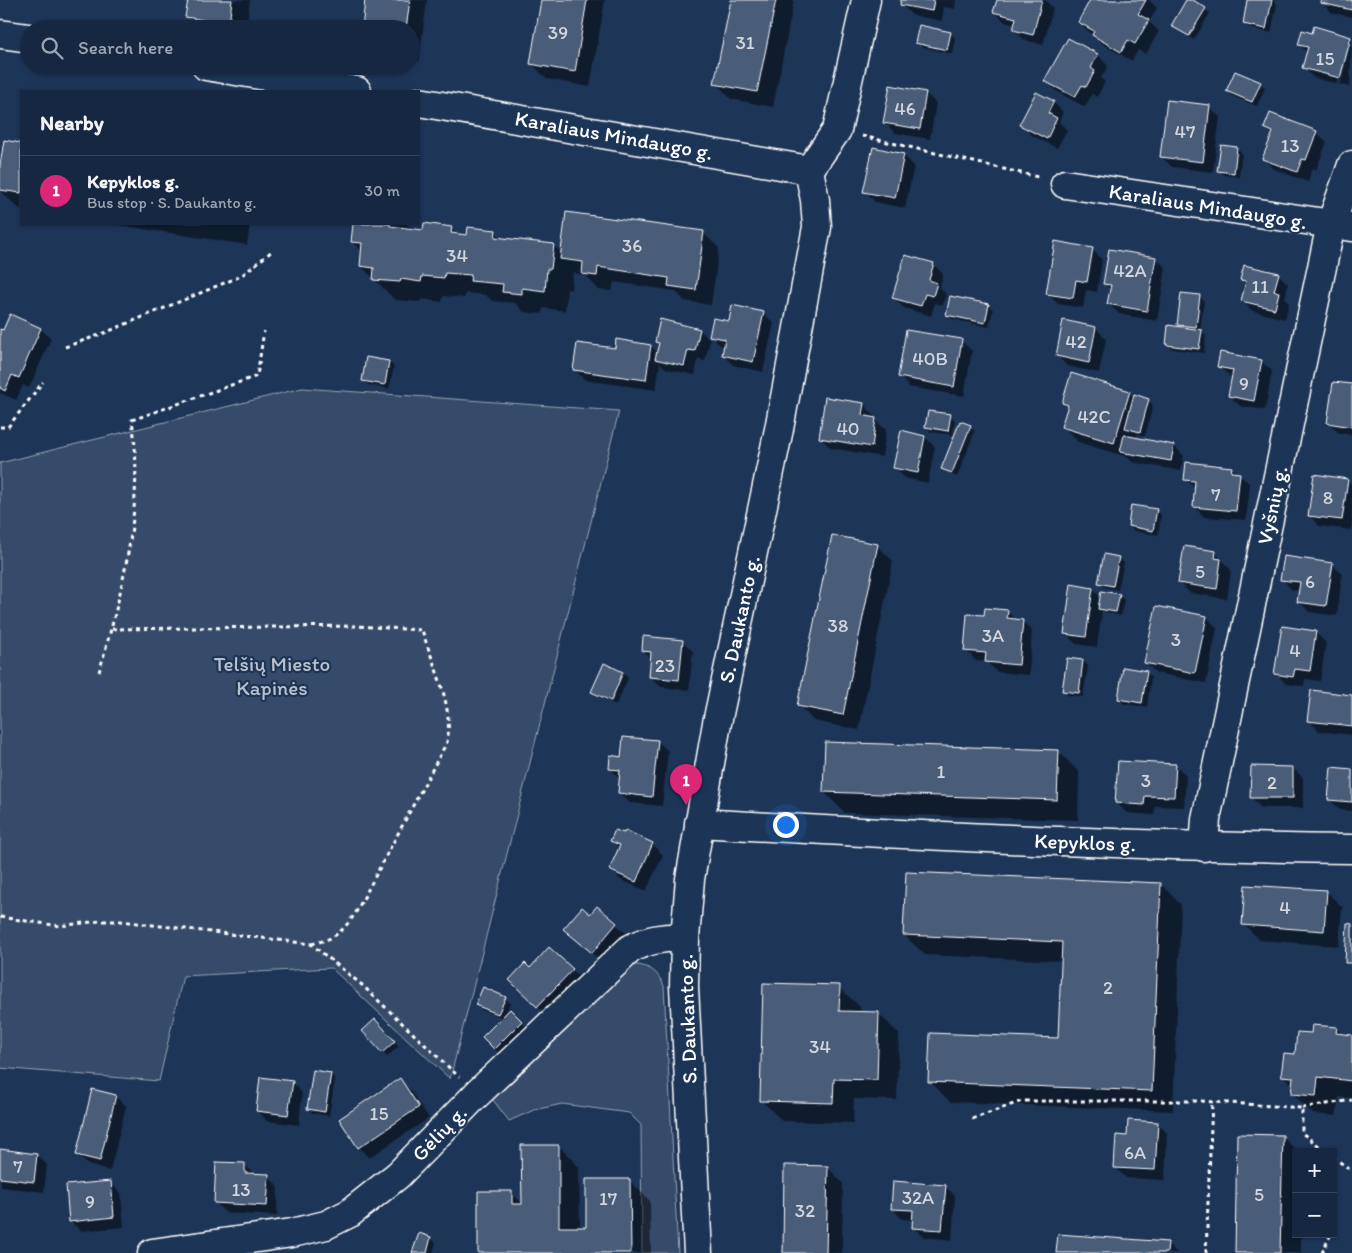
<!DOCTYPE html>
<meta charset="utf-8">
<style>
body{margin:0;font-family:Itim,sans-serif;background:#23344c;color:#f1f3f6}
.controls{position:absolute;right:15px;bottom:15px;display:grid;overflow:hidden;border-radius:0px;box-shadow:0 1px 4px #0004}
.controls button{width:45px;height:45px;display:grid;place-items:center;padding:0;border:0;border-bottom:1px solid #35445a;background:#162841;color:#f1f3f6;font:25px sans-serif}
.you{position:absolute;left:785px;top:824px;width:18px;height:18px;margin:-12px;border:4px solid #fff;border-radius:50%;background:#1a73e8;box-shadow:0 0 0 8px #1a73e833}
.badge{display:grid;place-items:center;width:32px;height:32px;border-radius:50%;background:#db2777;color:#fff;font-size:16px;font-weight:700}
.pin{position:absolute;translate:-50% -41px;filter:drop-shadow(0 1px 2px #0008)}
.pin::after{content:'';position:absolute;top:26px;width:18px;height:15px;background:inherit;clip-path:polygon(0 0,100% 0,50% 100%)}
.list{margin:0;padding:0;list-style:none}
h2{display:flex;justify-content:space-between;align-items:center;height:65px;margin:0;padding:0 20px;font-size:21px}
h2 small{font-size:16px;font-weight:400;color:#9ea6b1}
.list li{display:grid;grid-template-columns:32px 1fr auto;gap:15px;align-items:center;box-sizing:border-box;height:70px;padding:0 20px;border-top:1px solid #35445a}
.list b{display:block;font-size:19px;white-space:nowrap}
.list p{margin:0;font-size:16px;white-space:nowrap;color:#9ea6b1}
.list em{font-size:16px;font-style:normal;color:#9ea6b1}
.icon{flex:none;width:28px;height:28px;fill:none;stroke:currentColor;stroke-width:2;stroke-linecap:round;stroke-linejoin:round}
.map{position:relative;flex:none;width:1352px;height:1253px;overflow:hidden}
.search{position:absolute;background:#162841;box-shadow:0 1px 4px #0004;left:20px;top:20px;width:400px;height:55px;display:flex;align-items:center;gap:12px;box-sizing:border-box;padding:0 18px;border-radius:28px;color:#9ea6b1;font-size:19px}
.panel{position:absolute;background:#162841;box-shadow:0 1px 4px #0004;left:20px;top:90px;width:400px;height:135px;border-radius:0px}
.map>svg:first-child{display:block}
.green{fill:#364b69;stroke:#9aa5b4}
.shadow{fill:#0007;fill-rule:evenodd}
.building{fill:#4a5d79;stroke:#fff}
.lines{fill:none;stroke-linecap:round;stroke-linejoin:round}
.minor-casing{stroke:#fff;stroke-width:31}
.major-casing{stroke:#fff;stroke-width:31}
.path{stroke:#fff;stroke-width:3;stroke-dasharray:4 4;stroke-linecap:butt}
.minor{stroke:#1d3557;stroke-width:28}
.major{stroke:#1d3557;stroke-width:28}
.labels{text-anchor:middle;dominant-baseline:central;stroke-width:4.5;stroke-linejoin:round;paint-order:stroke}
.number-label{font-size:19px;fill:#d2d6de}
.street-label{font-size:21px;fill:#fff;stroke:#1d3557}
.park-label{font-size:21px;fill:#b9c0ca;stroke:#1d3557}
</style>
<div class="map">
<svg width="1352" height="1253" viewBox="0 0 1352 1253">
<rect width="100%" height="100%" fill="#1d3557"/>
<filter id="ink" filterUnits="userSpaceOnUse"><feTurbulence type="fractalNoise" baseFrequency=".02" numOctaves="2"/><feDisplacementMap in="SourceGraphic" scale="10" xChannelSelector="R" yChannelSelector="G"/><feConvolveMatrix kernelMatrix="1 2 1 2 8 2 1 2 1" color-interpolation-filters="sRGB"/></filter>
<g filter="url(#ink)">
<g class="green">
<path d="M302,388L619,411L450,1079L331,968L183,976L159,1081L0,1068V463Z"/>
<path d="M632,964C650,967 656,969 664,986L678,1253H642L641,1125L629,1113L562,1104L534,1110L509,1121L490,1096Z"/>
</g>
<g class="shadow">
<path d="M189,0H250L246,29H199L187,17Z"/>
<path d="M367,0H427L419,61L411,60V29H363Z"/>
<path d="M542,0H605L590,87L547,79L531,63Z"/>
<path d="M732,0H794L773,107L731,99L716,83Z"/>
<path d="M902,0H956L955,9L944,7L942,21L912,15L901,5Z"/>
<path d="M998,0H1045L1053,8L1043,45L1025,40L1014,30L1016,25L1005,22L995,12Z"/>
<path d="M1092,0H1149L1157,8L1149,22L1159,31L1146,54L1138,50L1132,61L1104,45L1090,33L1079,22Z"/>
<path d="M1187,0L1210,13L1194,40L1173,26Z"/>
<path d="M1249,0H1273L1277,4L1271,33L1249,28L1244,23Z"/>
<path d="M1323,0H1352V17L1332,13L1322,3Z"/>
<path d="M1314,28L1352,39L1350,87L1314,78L1303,67L1307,53L1299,44L1313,34ZM1348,43H1351L1340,84L1337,83Z"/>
<path d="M950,33L955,38L952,54L922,47L917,42Z"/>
<path d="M1068,39L1098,55L1108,66L1101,78L1105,82L1097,97L1092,94L1085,107L1056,91L1046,80Z"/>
<path d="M1260,83L1265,88L1257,106L1232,96L1228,91Z"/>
<path d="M925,93L936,103L930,139L895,133L885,123Z"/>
<path d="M1053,102L1063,112L1059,122L1067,130L1057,148L1031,135L1020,125Z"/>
<path d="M1209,107L1220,117L1213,172L1172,167L1162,157Z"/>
<path d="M1266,128L1316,132L1327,142L1316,170L1312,168L1308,182L1274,169L1264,159L1273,135Z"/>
<path d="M5,142L21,144V210L0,191V173Z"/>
<path d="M1237,148L1242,153L1239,177L1224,175L1219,170Z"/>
<path d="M903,155L914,166L905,208L875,202L865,191Z"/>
<path d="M112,224H250L247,245Z"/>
<path d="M354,224H407L412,230L424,231L451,228L459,235L468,236L495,232L502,239L553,245L562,253L703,233L719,248L711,305L685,301L675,291L614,282L612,291L599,290L585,275L577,274L573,271L571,290L567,289L565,311L543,308L542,314L524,312L515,303L492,301L486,295L465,293V298L443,296L442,302L421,299V302L395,300L361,266L363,252L352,242Z"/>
<path d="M1092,249L1102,260L1097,292L1086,290L1083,308L1058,304L1047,293Z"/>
<path d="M1156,258L1166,268L1157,321L1119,314L1109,304L1111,290L1104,283Z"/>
<path d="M933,264L943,274L940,288L946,294L943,305L935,303L931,316L904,308L894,298Z"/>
<path d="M1278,274L1288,284L1285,299L1289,303L1285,319L1253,311L1242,301L1246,284L1241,280Z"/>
<path d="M1199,296L1204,301L1200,331L1206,336L1204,353L1172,349L1167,344L1182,328L1178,325Z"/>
<path d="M988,305L993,310L989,327L952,319L947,314Z"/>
<path d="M763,313L774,323L763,372L733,365L723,355L725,347L721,346L711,336L730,323Z"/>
<path d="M1064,322L1096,328L1106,339L1099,373L1067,366L1057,355Z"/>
<path d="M41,329L51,339L29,388L23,385L16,400L0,393V330Z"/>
<path d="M700,330L710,340L705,361L698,359L695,375L667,369L660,363L656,390L585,380L574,369L616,350L651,346L658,353L660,345L657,342Z"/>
<path d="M961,341L972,351L964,396L909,387L899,376Z"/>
<path d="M1261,361L1272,371L1265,410L1240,406L1229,396L1232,378L1219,367Z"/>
<path d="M389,362L394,367L389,389L368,385L363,381Z"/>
<path d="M1072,375L1130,393L1135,398L1148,400L1153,405L1145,436L1137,434L1136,438L1174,446L1184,456L1181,471L1132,462L1127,457L1078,442L1063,426L1068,408L1064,403Z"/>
<path d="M1352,386V435L1339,433L1328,423Z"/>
<path d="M864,404L874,415V419L886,430L882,457L831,448L820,438Z"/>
<path d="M950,416L955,420L953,435L931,432L926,427Z"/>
<path d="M961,423L975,431L957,477L942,469Z"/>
<path d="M925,437L935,447L928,483L905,478L894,467Z"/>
<path d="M1231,468L1250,484L1246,520L1204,517L1194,506L1196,489L1186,479Z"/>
<path d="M1347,480L1352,485V530L1319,526L1309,515Z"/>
<path d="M1156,510L1161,515L1158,535L1134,531L1129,526Z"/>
<path d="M877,546L893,561L859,730L814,721L799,706Z"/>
<path d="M1215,552L1231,570L1227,599L1190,593L1180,583Z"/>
<path d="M1119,558L1124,563L1118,590L1104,587L1100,582Z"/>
<path d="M1332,564L1342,574L1337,616L1309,612L1299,601L1300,591L1292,590L1282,579Z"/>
<path d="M1072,586L1093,589L1101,597L1119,595L1124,600L1121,616L1102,611L1097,647L1076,644L1066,634Z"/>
<path d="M1007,612L1016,620L1022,621L1032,631L1029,675L997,672L987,662L976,661L966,650L985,617Z"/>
<path d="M1207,617L1217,628L1206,683L1156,673L1145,662Z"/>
<path d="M1315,632L1326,643L1320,681L1305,679L1304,686L1286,684L1276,673Z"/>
<path d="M682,641L693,651L689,690L661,687L651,677L652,660L643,651Z"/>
<path d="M1083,661L1088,666L1083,697L1068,695L1063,690Z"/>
<path d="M1146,672L1151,677L1147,707L1124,704L1120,699Z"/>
<path d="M623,673L628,678L616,705L597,696L592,692Z"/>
<path d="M1352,696V735L1319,731L1309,720Z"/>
<path d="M657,741L668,751L662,806L630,803L619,793L620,779L610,768L622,758Z"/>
<path d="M1058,751L1079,772L1078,820L845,813L824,792Z"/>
<path d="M1175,765L1186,775L1184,807L1155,806L1154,815L1127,813L1117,803Z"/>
<path d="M1293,768L1303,778V808H1261L1251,797Z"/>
<path d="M1352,770V811L1340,810L1330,800Z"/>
<path d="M611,840L652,844L663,855L646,891L621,880L611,870L620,849Z"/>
<path d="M1161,884L1181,905L1173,1111L950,1102L930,1081L1059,1039L1062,961L925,955L904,935Z"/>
<path d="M1326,891L1342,907L1339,946L1259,940L1244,924Z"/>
<path d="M598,908L627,934L603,963L565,929L590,916Z"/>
<path d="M530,969L572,970L582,980L548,1016L521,991Z"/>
<path d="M839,987L860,1007V1013L879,1014L899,1034L897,1100L854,1099L853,1123L782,1121L761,1100Z"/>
<path d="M505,998L510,1003L504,1018L510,1011L526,1027L499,1053L484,1037L503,1018L482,1010L477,1005Z"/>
<path d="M380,1025L399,1046L387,1057L382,1052Z"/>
<path d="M1336,1028L1343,1035L1352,1036V1098L1339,1097L1336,1116L1313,1114L1292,1093L1293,1086L1283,1075L1313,1035Z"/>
<path d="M330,1074L335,1079L329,1116L313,1113L308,1109Z"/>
<path d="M400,1080L410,1090L429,1118L369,1158L359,1147Z"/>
<path d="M292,1082L302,1093L299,1125L267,1121L257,1111Z"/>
<path d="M115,1096L126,1106L110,1171L88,1165L77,1155Z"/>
<path d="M1157,1123L1167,1133L1165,1180L1126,1178L1115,1167L1128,1137Z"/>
<path d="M1282,1136L1298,1152H1296V1234H1301V1253H1236Z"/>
<path d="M559,1146L579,1167L580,1228H587L629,1180L650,1201L651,1253H479L511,1192L523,1204Z"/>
<path d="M0,1151L37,1155L47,1165L44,1192L1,1187Z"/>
<path d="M245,1165L255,1175L268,1176L278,1186L277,1216L226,1213L215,1202Z"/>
<path d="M827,1167L843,1183L842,1253H784Z"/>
<path d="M110,1183L121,1193L124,1227L81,1231L70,1221Z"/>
<path d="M945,1186L955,1196L952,1240L924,1237L913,1227L914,1220L902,1219L892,1208Z"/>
<path d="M419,1235L431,1238L436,1243L433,1253H414Z"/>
<path d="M1168,1244L1177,1253H1058Z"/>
</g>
<g class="building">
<path d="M188,0H232L229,24L185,17Z"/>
<path d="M365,0H410L406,29H362Z"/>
<path d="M541,0H587L575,72L530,64Z"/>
<path d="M731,0H776L757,92L714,84Z"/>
<path d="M901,0H934L932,11L900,5Z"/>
<path d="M997,0H1042L1033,35L1013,30L1016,18L993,12Z"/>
<path d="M1090,0H1146L1138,14L1149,20L1135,44L1128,40L1121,52L1092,35L1094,31L1078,22Z"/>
<path d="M1186,0H1193L1206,8L1189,36L1171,26Z"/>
<path d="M1247,0H1272L1266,29L1243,24Z"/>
<path d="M1321,0H1352V10L1321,3Z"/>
<path d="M919,25L951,32L947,50L915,43Z"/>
<path d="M1314,26L1351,37L1340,78L1302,68L1308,47L1298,45L1302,30L1312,33Z"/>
<path d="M1068,38L1098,54L1091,68L1095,71L1086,87L1082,85L1075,97L1044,81Z"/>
<path d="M1235,71L1261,82L1252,102L1226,91Z"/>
<path d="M890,85L926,92L920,129L883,123Z"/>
<path d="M1036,92L1054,101L1048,113L1057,118L1047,139L1019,125Z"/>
<path d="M1167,100L1210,105L1203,162L1160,157Z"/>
<path d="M1270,113L1317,131L1306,160L1302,159L1297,172L1262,159L1273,132L1264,128Z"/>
<path d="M4,140L21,143V193L0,190V165Z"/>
<path d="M1221,145L1237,147L1234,173L1217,171Z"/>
<path d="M873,147L904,154L895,198L863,192Z"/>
<path d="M566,212L704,231L696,290L668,286L669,278L598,267L597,276L582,274L583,262L560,259Z"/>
<path d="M424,223L452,227L451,233L467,235L468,227L496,230L495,237L554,244L551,269H547L545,291L522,288V294L502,292L503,284L470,281L471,275L445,273L444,278L422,276L421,282L401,279L400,282L373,280L374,268L360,266L362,243L351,242L353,224H390V226L423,230Z"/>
<path d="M1055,241L1093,248L1087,282L1076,280L1073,298L1046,294Z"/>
<path d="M1109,249L1156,257L1147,311L1107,304L1111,285L1103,284Z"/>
<path d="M905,255L934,263L929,280L937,283L933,296L925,294L921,306L892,298Z"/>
<path d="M1244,265L1279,273L1274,291L1279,292L1275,309L1241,301L1246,281L1240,280Z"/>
<path d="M1181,293L1200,295L1196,327L1177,325Z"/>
<path d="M950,296L989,304L985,323L946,315Z"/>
<path d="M732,305L764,312L753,362L722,355L725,339L709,336L713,318L729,321Z"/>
<path d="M10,314L41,328L19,378L12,375L5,391L0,388V329L3,330Z"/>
<path d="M660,319L700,329L695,351L688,350L684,366L655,359L659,343L655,342Z"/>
<path d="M1063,320L1096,327L1089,363L1056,356Z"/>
<path d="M1168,325L1202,330L1199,349L1166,345Z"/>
<path d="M906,330L962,339L954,387L898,377Z"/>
<path d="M616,339L651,345L646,380L573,370L577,343L615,348Z"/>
<path d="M1220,352L1262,360L1254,401L1228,396L1233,370L1217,367Z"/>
<path d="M366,357L389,361L385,385L362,381Z"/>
<path d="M1071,373L1130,391L1114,443L1061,427L1068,405L1062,403Z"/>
<path d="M1333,382L1352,384V427L1327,423Z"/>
<path d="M1134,394L1149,399L1140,432L1125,428Z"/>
<path d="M825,397L864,403L862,415L876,418L872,447L819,438Z"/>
<path d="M928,411L951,414L948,431L925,427Z"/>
<path d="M960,421L971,425L952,473L941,469Z"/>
<path d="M901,430L925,436L918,473L893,468Z"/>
<path d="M1124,435L1174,445L1171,461L1120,452Z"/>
<path d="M1186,462L1232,467L1231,472L1240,473L1236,511L1193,507L1195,481L1184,480Z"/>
<path d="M1314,474L1348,479L1342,520L1308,516Z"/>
<path d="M1131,505L1157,509L1153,531L1128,526Z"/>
<path d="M832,535L878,544L843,715L797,706Z"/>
<path d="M1184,546L1216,551L1215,558L1221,559L1217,589L1178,583Z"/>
<path d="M1104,554L1119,557L1113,586L1098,583Z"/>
<path d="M1284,556L1333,563L1326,606L1297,602L1300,582L1280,580Z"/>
<path d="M1071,584L1093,588L1086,637L1064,634Z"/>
<path d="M1101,591L1120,594L1116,612L1098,609Z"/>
<path d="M1156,606L1207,616L1195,673L1144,663Z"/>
<path d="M985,608L1008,610L1007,618L1023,620L1019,665L985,662L986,653L964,651L967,614L984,615Z"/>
<path d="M1282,626L1316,631L1310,671L1295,669L1293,677L1274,674Z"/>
<path d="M643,636L683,640L679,680L649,677L651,652L642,651Z"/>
<path d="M1067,658L1083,660L1079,693L1062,691Z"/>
<path d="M604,663L623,672L611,701L591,692Z"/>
<path d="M1123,667L1147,671L1142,703L1118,699Z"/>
<path d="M1311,690L1352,695V726L1307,721Z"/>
<path d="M623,737L658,740L652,797L618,793L620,770L609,769L610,755L621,757Z"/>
<path d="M825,742L1059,750L1057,800L823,792Z"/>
<path d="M1118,761L1176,764L1174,797L1145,796L1144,805L1115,803Z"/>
<path d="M1251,766L1293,767V798H1250Z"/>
<path d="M1331,767L1352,769V802L1328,800Z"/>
<path d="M615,830L624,833L625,830L653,843L636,882L609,870L620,845L610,841Z"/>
<path d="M906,872L1161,883L1152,1091L928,1082L930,1033L1058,1038L1062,942L903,935Z"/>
<path d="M1245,885L1327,890L1324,931L1242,925Z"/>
<path d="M597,906L617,923L592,953L563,929L582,907L590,914Z"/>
<path d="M1347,923L1352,924V963H1345Z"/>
<path d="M549,947L573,969L537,1007L509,980L525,963L530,968Z"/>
<path d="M763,983L840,985L839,1011L879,1012L877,1080L834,1079L833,1103L760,1101Z"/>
<path d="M483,987L506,997L498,1014L475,1005Z"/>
<path d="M510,1009L522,1021L494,1049L482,1037Z"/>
<path d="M375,1019L395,1041L382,1053L362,1031Z"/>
<path d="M1312,1025L1337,1027L1336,1033L1352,1035V1087V1081L1318,1077L1316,1096L1291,1094L1293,1077L1281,1076L1284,1053L1295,1054L1297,1032L1311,1033Z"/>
<path d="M313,1070L331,1073L325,1112L307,1109Z"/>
<path d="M260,1077L293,1081L288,1115L256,1111Z"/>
<path d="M400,1078L419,1107L358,1148L339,1119Z"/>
<path d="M92,1089L116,1095L100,1161L76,1155Z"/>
<path d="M1128,1120L1158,1122L1155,1170L1114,1168L1116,1135L1127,1136Z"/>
<path d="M1237,1134L1283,1135L1280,1253H1235Z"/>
<path d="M521,1145H559V1227H586V1179H630L631,1253H478V1191H512V1204H522Z"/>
<path d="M0,1149L37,1154L34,1182L0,1178Z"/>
<path d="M216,1162L245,1163V1173L269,1174L267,1206L214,1203Z"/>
<path d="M784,1165L828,1166L826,1253H783Z"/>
<path d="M111,1181L114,1217L69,1222L66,1185Z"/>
<path d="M893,1181L946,1185L942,1230L912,1228L913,1210L891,1209Z"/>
<path d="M419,1233L431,1237L427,1253H412Z"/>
<path d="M1058,1234L1168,1242L1167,1253H1056Z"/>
</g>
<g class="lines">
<defs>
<g id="minor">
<path d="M809,170L837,130L866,0"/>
<path d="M1065,184L1352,227"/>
<path d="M699,823C916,836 1134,846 1352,849"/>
<path d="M1204,847L1206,819L1331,224L1352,165"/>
<path d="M152,1253L292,1233L326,1225L350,1213L398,1175L477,1094L630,949C649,939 664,937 685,938"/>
</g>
<g id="major">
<path d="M0,34L29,38"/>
<path d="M206,66L357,91"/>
<path d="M419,102L809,170L815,200L817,227L779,429L717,723L690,879L685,938L684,987L698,1253"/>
</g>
</defs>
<use href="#minor" class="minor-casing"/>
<use href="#major" class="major-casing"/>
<g class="path">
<path d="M862,136L1038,177"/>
<path d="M65,347L102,334L241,276L272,251"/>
<path d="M0,427H8L43,382"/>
<path d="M112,629L356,626L422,630C433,665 454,705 447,742L355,914C341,933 335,939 311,944"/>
<path d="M99,672C122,593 145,502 132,420L257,376L264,331"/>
<path d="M0,917L60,926L100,921H120L311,944L362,985L459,1077"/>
<path d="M1302,1108L1352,1100"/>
<path d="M972,1119L1022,1101H1200L1302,1108V1133L1327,1152"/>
<path d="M1333,1157L1352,1171"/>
<path d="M1333,1228L1334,1225"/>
<path d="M1206,1253L1212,1101"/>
<path d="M1322,1253L1331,1234"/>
</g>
<use href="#minor" class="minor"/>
<use href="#major" class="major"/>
</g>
</g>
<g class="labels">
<g class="number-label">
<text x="558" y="32">39</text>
<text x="745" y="42">31</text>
<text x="1325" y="58">15</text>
<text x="905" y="108">46</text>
<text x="1185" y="131">47</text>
<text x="1290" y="145">13</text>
<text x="632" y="245">36</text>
<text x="457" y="255">34</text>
<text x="1130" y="270">42A</text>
<text x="1260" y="286">11</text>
<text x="1076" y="341">42</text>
<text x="930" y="358">40B</text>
<text x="1244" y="383">9</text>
<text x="1094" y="416">42C</text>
<text x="848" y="428">40</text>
<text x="1216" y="494">7</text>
<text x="1328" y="497">8</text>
<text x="1200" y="571">5</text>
<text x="1310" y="581">6</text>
<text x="838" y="625">38</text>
<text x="993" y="635">3A</text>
<text x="1176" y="639">3</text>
<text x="1295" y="650">4</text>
<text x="665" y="665">23</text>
<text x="941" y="771">1</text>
<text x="1146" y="780">3</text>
<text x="1272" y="782">2</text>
<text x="1285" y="907">4</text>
<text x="1108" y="987">2</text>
<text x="820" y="1046">34</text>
<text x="379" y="1113">15</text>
<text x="1135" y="1152">6A</text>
<text x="18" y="1166">7</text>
<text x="241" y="1189">13</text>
<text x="1259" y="1194">5</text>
<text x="918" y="1197">32A</text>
<text x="608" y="1198">17</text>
<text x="90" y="1201">9</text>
<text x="805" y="1210">32</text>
</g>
<g class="street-label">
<text transform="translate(614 135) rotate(10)">Karaliaus Mindaugo g.</text>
<text transform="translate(1208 206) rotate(9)">Karaliaus Mindaugo g.</text>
<text transform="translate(1272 505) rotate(-78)">Vyšnių g.</text>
<text transform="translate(739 619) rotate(-78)">S. Daukanto g.</text>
<text transform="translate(1085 842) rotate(2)">Kepyklos g.</text>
<text transform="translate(687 1019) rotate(-92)">S. Daukanto g.</text>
<text transform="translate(439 1133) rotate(-46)">Gėlių g.</text>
</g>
<g class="park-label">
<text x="272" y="663">Telšių Miesto<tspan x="272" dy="24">Kapinės</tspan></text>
</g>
</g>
</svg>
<div class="controls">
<button>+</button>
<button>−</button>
</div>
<div class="you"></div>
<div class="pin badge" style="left:686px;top:805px">1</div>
<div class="search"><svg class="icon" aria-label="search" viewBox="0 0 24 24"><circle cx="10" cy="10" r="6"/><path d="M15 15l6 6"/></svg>Search here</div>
<section class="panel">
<h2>Nearby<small></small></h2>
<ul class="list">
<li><span class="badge">1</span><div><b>Kepyklos g.</b><p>Bus stop · S. Daukanto g.</p></div><em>30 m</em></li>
</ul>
</section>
</div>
